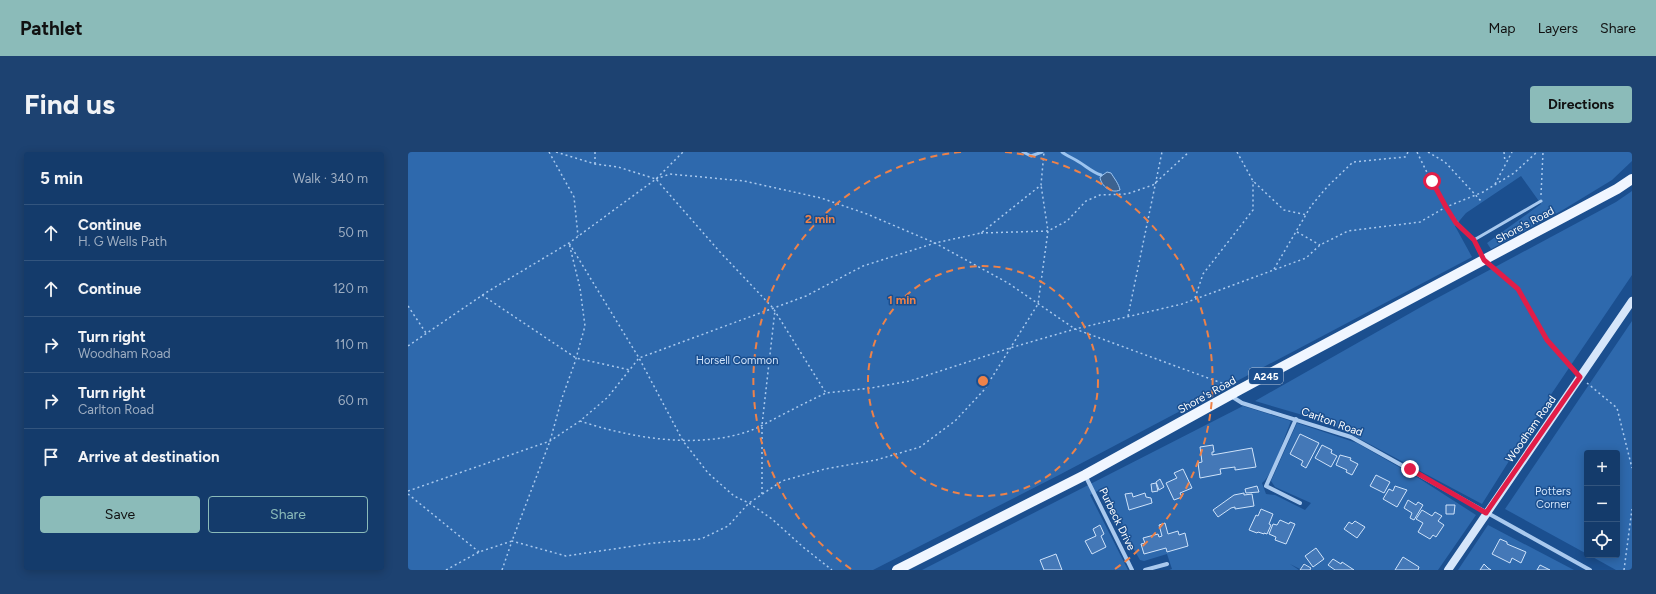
<!DOCTYPE html>
<meta charset="utf-8">
<style>
body{margin:0;font-family:Figtree,sans-serif;background:#1d4271;color:#f1f3f6}
.controls{position:absolute;right:12px;bottom:12px;display:grid;overflow:hidden;border-radius:4px;box-shadow:0 2px 10px #0003}
.controls button{width:36px;height:36px;display:grid;place-items:center;padding:0;border:0;border-bottom:1px solid #33557e;background:#143b6b;color:#f1f3f6;font:20px sans-serif}
.stop{position:absolute;width:12px;height:12px;margin:-9px;border:3px solid #e11d48;border-radius:50%;background:#fff}
.stop.end{background:#e11d48;border-color:#fff;box-shadow:0 1px 4px #0008}
.list{margin:0;padding:0;list-style:none}
h2{display:flex;justify-content:space-between;align-items:center;height:52px;margin:0;padding:0 16px;font-size:17px}
h2 small{font-size:13px;font-weight:400;color:#9dadc1}
.list li{display:grid;grid-template-columns:26px 1fr auto;gap:12px;align-items:center;box-sizing:border-box;height:56px;padding:0 16px;border-top:1px solid #33557e}
.list b{display:block;font-size:15px;white-space:nowrap}
.list p{margin:0;font-size:13px;white-space:nowrap;color:#9dadc1}
.list em{font-size:13px;font-style:normal;color:#9dadc1}
.actions{display:flex;gap:8px;padding:12px 16px}
.actions a{flex:1;padding:9px 0;border:1px solid #8bbbb9;border-radius:4px;text-align:center;font-size:14px;color:#8bbbb9}
.actions .main{background:#8bbbb9;color:#111}
.icon{flex:none;width:22px;height:22px;fill:none;stroke:currentColor;stroke-width:2;stroke-linecap:round;stroke-linejoin:round}
.map{position:relative;flex:none;width:1224px;height:418px;overflow:hidden;border-radius:4px}
header{display:flex;align-items:center;gap:24px;box-sizing:border-box;height:56px;padding:0 20px;background:#8bbbb9;color:#111}
header strong{font-size:19px}
nav{display:flex;gap:22px;margin-inline-start:auto;font-size:14px}
.intro{display:flex;align-items:center;justify-content:space-between;box-sizing:border-box;height:96px;padding:0 24px}
h1{margin:0;font-size:28px}
.button{padding:10px 18px;border-radius:4px;background:#8bbbb9;color:#111;font-size:14px;font-weight:700}
main{display:flex;gap:24px;padding:0 24px}
aside{flex:1;background:#143b6b;border-radius:4px;box-shadow:0 2px 10px #0003}
.map>svg:first-child{display:block}
.green{fill:#2e69ad}
.water{fill:#3c6290;stroke:#9cc4f0}
.lines{fill:none;stroke-linecap:round;stroke-linejoin:round}
.stream{stroke:#9cc4f0;stroke-width:3}
.building{fill:#4478b7;stroke:#cfe3fa}
.path{stroke:#a9c9ee;stroke-width:1.5;stroke-dasharray:2 3;stroke-linecap:butt}
.lane{stroke:#a9c9ee;stroke-width:3}
.street{stroke:#a9c9ee;stroke-width:4}
.secondary{stroke:#d6e6fa;stroke-width:8}
.primary{stroke:#f0f6ff;stroke-width:10}
.route{stroke:#e11d48;stroke-width:5}
.ring{fill:none;stroke:#ee8249;stroke-width:2;stroke-dasharray:7 5}
.labels{text-anchor:middle;dominant-baseline:central;stroke-width:3;stroke-linejoin:round;paint-order:stroke}
.shield{fill:#1b4f8f;stroke:#bbcadd;stroke-width:1}
.shield-label{font-size:10px;font-weight:bold;fill:#fff}
.street-label{font-size:11px;fill:#fff;stroke:#1b4f8f}
.park-label{font-size:11px;fill:#cfe3fa;stroke:#1b4f8f}
.centre{fill:#ee8249;stroke:#1b4f8f;stroke-width:2}
.ring-label{font-size:12px;text-anchor:middle;font-weight:bold;fill:#ee8249;stroke:#1b4f8f;stroke-width:3;stroke-linejoin:round;paint-order:stroke}
</style>
<header>
<strong>Pathlet</strong>
<nav><a>Map</a><a>Layers</a><a>Share</a></nav>
</header>
<div class="intro"><h1>Find us</h1><a class="button">Directions</a></div>
<main>
<aside>
<h2>5 min<small>Walk · 340 m</small></h2>
<ul class="list">
<li><svg class="icon" aria-label="ahead" viewBox="0 0 24 24"><path d="M12 20V5M6 11l6-6 6 6"/></svg><div><b>Continue</b><p>H. G Wells Path</p></div><em>50 m</em></li>
<li><svg class="icon" aria-label="ahead" viewBox="0 0 24 24"><path d="M12 20V5M6 11l6-6 6 6"/></svg><div><b>Continue</b></div><em>120 m</em></li>
<li><svg class="icon" aria-label="right" viewBox="0 0 24 24"><path d="M7 20v-9h11M14 6l5 5-5 5"/></svg><div><b>Turn right</b><p>Woodham Road</p></div><em>110 m</em></li>
<li><svg class="icon" aria-label="right" viewBox="0 0 24 24"><path d="M7 20v-9h11M14 6l5 5-5 5"/></svg><div><b>Turn right</b><p>Carlton Road</p></div><em>60 m</em></li>
<li><svg class="icon" aria-label="arrive" viewBox="0 0 24 24"><path d="M6 21V4h12l-3 4 3 4H6"/></svg><div><b>Arrive at destination</b></div></li>
</ul>
<div class="actions"><a class="main">Save</a><a>Share</a></div>
</aside>
<div class="map">
<svg width="1224" height="418" viewBox="0 0 1224 418">
<rect width="100%" height="100%" fill="#1b4f8f"/>
<g class="green">
<path d="M0,0H1224V9L1204,28L1153,59L1083,97L1079,91L1133,52L1113,24L1058,61L1047,74L1064,105L653,322L465,418H0Z"/>
<path d="M1224,39V123L1142,244L1074,352L922,271L847,249L1020,151L1208,50Z"/>
<path d="M1224,169V418H1208L1181,403H1209V301H1179V402L1097,357Z"/>
<path d="M835,254L883,269C877,283 865,323 854,331L858,342L867,343L897,358L903,351L867,335L863,329L889,271L949,291L1012,327L1068,363L1030,418H903L904,416L896,411L892,417L882,412L891,418H761L764,417L759,402L736,409L732,408L717,382L695,336L682,343L720,418H514Z"/>
<path d="M1080,373L1166,418H1050Z"/>
</g>
<path class="water" d="M699,20L703,21C706,26 711,32 712,38C703,42 693,34 692,25Z"/>
<g class="lines">
<g class="stream">
<path d="M615,0L623,4L634,0"/>
<path d="M654,0C659,4 665,6 671,10C678,14 684,20 693,23"/>
</g>
</g>
<g class="building">
<path d="M892,282L911,291L898,316L893,313L895,309L882,302Z"/>
<path d="M805,293L806,300H804V303L844,296L848,315L827,318V315L812,317L813,322L792,326L790,311L794,310L792,295Z"/>
<path d="M914,293L924,298L923,301L929,304L923,315L907,306Z"/>
<path d="M932,303L943,306L942,308L950,312L944,323L938,320L939,318L928,313Z"/>
<path d="M775,317L784,336L772,341L774,345L766,348L758,331L769,326L766,321Z"/>
<path d="M968,323L982,330L976,341L962,334Z"/>
<path d="M752,327L756,335L751,338L748,330Z"/>
<path d="M748,331L750,339L744,340L743,332Z"/>
<path d="M849,334L851,340L838,341L837,337Z"/>
<path d="M987,334L999,338L989,355L975,347L981,337L985,339Z"/>
<path d="M724,341L725,345L737,341L738,345L743,346L744,351L721,358L717,342Z"/>
<path d="M836,341V343L844,342L846,354L827,357V355L823,356L810,365L805,358L826,343Z"/>
<path d="M1000,348L1008,353L1010,350L1015,353L1006,368L1002,366L1004,361L996,356Z"/>
<path d="M1038,353H1047L1046,362H1038Z"/>
<path d="M853,357L865,362L861,372L863,373L859,382L856,381V382L850,380L849,381L841,378L848,363L850,364Z"/>
<path d="M1014,358L1024,364L1027,360L1034,364L1030,369L1036,373L1028,385L1025,383L1022,387L1010,380L1015,371L1008,367Z"/>
<path d="M872,368L881,372L882,370L887,372L878,392L867,388L868,385L861,382L865,372L869,373Z"/>
<path d="M947,369L957,375L949,386L936,377L941,370L944,372Z"/>
<path d="M757,371L760,382L770,379L771,383L777,381L780,394L759,400L758,396L736,402L733,392L737,391L735,386L750,382L751,385L754,384L751,373Z"/>
<path d="M692,373L696,382L693,384L698,395L684,402L677,389L688,384L685,377Z"/>
<path d="M1092,387L1099,390V392L1118,400L1113,411L1104,406L1102,411L1084,402Z"/>
<path d="M908,396L916,407L905,415L897,404Z"/>
<path d="M648,402L654,418H636L632,408Z"/>
<path d="M995,405L1011,415L1010,418H987Z"/>
<path d="M925,407L933,412L934,410L946,418H927L920,413Z"/>
<path d="M896,412L903,416L902,418H892Z"/>
<path d="M1076,412L1080,416L1083,418H1072Z"/>
<path d="M1132,413L1142,418H1129Z"/>
</g>
<g class="lines">
<g class="path">
<path d="M141,0L166,45L170,84"/>
<path d="M148,0L187,12L210,15L248,27L311,99L365,156L418,241L463,236L502,229L602,196L667,177L774,152L898,106L912,93L940,79L1012,70L1038,55L1075,40L1106,21L1129,0"/>
<path d="M187,0V12"/>
<path d="M829,0L845,29L876,58L899,63"/>
<path d="M1009,0C1024,31 1038,60 1062,84"/>
<path d="M1020,0L1037,10L1074,50"/>
<path d="M1096,0L1097,10"/>
<path d="M248,27L262,22L336,29L413,46L459,62L527,91L600,131L667,177L819,233"/>
<path d="M1087,32L1104,0"/>
<path d="M1133,43L1135,0"/>
<path d="M889,80L912,93"/>
<path d="M573,81L640,79L659,69L678,49L692,43L719,42L745,33L781,0"/>
<path d="M1084,115L1110,137L1139,188L1166,219"/>
<path d="M866,117L903,54L919,35L945,10L997,5L1000,0"/>
<path d="M74,143L168,206L222,218"/>
<path d="M787,146L795,122L845,58V29"/>
<path d="M0,154L18,181"/>
<path d="M720,164L754,0"/>
<path d="M0,194L79,140L161,91L248,27L275,0"/>
<path d="M1179,231L1209,256L1224,316"/>
<path d="M172,269C223,286 291,298 344,278C352,275 360,270 368,266C385,257 401,249 418,241"/>
<path d="M0,339L142,289L172,269L200,245L231,206L398,144L455,114L527,91L573,81L633,33L636,0"/>
<path d="M0,342L71,400"/>
<path d="M354,342V273L367,158"/>
<path d="M38,418L71,400L104,389L142,289L154,246L167,210L177,174L172,136L161,91L231,206L275,289L300,321L326,344L341,351L364,367L395,395L424,418"/>
<path d="M94,418L104,389L158,404L246,391L293,387L320,374L341,351L374,329L417,317L468,308L512,295L547,269L576,238L630,152L640,79L633,33"/>
<path d="M1216,418L1224,357"/>
</g>
<path class="lane" d="M1075,107L1066,88L1133,49"/>
<g class="street">
<path d="M823,244L834,251L943,285L1182,418"/>
<path d="M888,267L858,334L892,351"/>
<path d="M677,323L724,418"/>
<path d="M737,418L759,412"/>
</g>
<path class="secondary" d="M1040,418L1224,149"/>
<path class="primary" d="M489,418L677,323L831,238L1209,37L1224,27"/>
</g>
<g class="lines">
<path class="route" d="M1002,317L1078,361L1172,225L1139,188L1110,137L1076,108L1066,88L1048,71L1038,55L1024,29"/>
</g>
<g class="ring">
<circle cx="575" cy="229" r="115"/>
<path d="M443 417A230 230 0 0 1 553 0M597 0A230 230 0 0 1 707 417"/>
</g>
<g class="labels">
<rect class="shield" x="841" y="216" width="34" height="16" rx="3"/>
<g class="shield-label">
<text x="858" y="224">A245</text>
</g>
<g class="street-label">
<text transform="translate(1117 73) rotate(-28)">Shore's Road</text>
<text transform="translate(799 243) rotate(-29)">Shore's Road</text>
<text transform="translate(924 270) rotate(20)">Carlton Road</text>
<text transform="translate(1123 277) rotate(-55)">Woodham Road</text>
<text transform="translate(709 367) rotate(64)">Purbeck Drive</text>
</g>
<g class="park-label">
<text x="329" y="208">Horsell Common</text>
<text x="1145" y="339">Potters<tspan x="1145" dy="13">Corner</tspan></text>
</g>
</g>
<circle cx="575" cy="229" r="6" class="centre"/>
<g class="ring-label">
<text x="412" y="71">2 min</text>
<text x="494" y="152">1 min</text>
</g>
</svg>
<div class="controls">
<button>+</button>
<button>−</button>
<button><svg class="icon" aria-label="locate" viewBox="0 0 24 24"><circle cx="12" cy="12" r="6"/><path d="M12 2v4M12 18v4M2 12h4M18 12h4"/></svg></button>
</div>
<div class="stop" style="left:1024px;top:29px"></div>
<div class="stop end" style="left:1002px;top:317px"></div>
</div>
</main>
